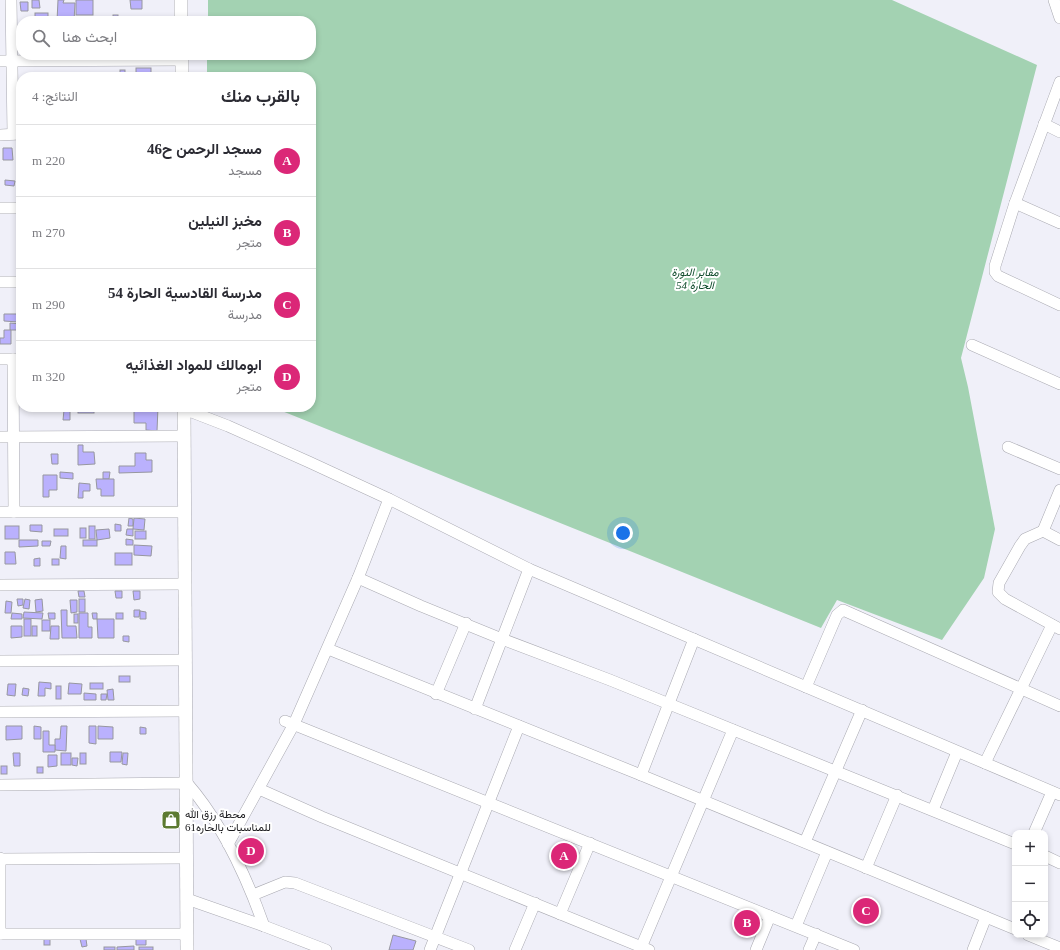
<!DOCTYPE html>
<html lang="ar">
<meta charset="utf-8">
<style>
body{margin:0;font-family:"Times New Roman",Vazirmatn,serif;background:#f2f2f3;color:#2b2b33;direction:rtl}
.controls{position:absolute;right:12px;bottom:12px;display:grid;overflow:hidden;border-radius:8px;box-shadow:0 2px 6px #0003}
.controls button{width:36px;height:36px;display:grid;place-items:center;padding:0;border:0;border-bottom:1px solid #e1e1e2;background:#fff;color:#2b2b33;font:20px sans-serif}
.you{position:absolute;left:623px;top:533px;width:14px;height:14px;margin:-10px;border:3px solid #fff;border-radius:50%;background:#1a73e8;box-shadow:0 0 0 6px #1a73e833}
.badge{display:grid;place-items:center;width:26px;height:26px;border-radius:50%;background:#db2777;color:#fff;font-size:13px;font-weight:700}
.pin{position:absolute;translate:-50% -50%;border:2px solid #fff;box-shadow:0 1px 4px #0006}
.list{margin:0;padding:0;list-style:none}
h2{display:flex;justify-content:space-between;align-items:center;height:52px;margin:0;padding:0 16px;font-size:17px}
h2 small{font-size:13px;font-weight:400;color:#7c7c81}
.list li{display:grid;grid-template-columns:26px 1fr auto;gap:12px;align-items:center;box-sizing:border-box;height:72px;padding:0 16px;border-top:1px solid #e1e1e2}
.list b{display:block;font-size:15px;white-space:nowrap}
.list p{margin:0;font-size:13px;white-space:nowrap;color:#7c7c81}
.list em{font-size:13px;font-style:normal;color:#7c7c81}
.icon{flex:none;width:22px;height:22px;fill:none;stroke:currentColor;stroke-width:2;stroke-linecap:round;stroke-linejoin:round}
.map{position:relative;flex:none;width:1060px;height:950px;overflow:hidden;direction:ltr}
.search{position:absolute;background:#fff;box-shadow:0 2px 6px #0003;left:16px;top:16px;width:300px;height:44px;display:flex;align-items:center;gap:10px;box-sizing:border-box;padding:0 14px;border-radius:16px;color:#7c7c81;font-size:15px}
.panel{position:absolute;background:#fff;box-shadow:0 2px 6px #0003;left:16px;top:72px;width:300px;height:340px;border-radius:16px;direction:rtl}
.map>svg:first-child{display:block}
.green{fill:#a3d2b2}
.building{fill:#bab1fd;stroke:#97979f}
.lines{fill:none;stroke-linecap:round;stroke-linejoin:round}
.minor-casing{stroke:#a9a9b1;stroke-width:12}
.major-casing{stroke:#a9a9b1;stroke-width:14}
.minor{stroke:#fff;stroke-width:11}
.major{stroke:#fff;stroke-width:13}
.labels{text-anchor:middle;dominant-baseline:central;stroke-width:4;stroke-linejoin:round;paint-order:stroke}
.park-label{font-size:11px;font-style:italic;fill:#0c4929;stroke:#fff}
.poi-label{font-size:11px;fill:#19191c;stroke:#fff;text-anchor:start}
</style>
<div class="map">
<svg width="1060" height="950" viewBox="0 0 1060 950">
<rect width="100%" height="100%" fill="#f0f0f9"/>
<path class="green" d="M208,0H892L1037,65L961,358L968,387L995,529L984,578L942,640L837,600L821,628L272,407H311V77H207V55H311V21H208Z"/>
<g class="building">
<path d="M32,0H39L40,8H32Z"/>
<path d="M58,0H64L63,3H75L74,21H57Z"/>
<rect x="76" y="0" width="17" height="15"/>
<path d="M130,0H142V9H131Z"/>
<path d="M20,2H28V11H21Z"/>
<rect x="35" y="13" width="13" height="8"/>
<rect x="113" y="15" width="5" height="6"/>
<rect x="136" y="68" width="15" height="9"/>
<rect x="120" y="70" width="5" height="7"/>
<path d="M3,148H12L13,160H3Z"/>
<path d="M5,180L15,181L14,186L5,185Z"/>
<path d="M4,314H18V322L4,321Z"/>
<path d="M10,323L21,324V330H10Z"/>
<path d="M4,330H11V344H0V338H4Z"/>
<rect x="78" y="407" width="16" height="6"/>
<path d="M134,407H158L157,431L146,430V423H134Z"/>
<path d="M64,410H70V420H63Z"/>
<path d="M78,445H83V452H94L95,464L78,465Z"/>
<path d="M135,453H146V460H152V472L119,473V466H135Z"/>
<path d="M51,454H58V464H52Z"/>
<path d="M60,472L73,473V479L60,478Z"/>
<path d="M103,472H110L109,479H103Z"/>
<path d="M43,475H57V490H49V497H43Z"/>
<path d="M96,479H114V496H101V489H97Z"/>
<path d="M79,483L90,484V491H83V498H78Z"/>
<path d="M129,518L133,519V526H128Z"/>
<path d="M134,518L145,519L144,530L133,529Z"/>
<path d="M115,524L121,525V531H115Z"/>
<path d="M30,525H42V532L30,531Z"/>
<rect x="5" y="526" width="14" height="13"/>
<rect x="89" y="526" width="6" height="13"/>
<rect x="80" y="528" width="6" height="10"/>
<rect x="54" y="529" width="14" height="7"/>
<path d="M109,529L110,538L97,540L96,530Z"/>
<path d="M127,529H133V536L126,535Z"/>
<rect x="135" y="531" width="11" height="8"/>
<path d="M126,539L133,540V545H126Z"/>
<path d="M19,540H38V546L19,547Z"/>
<rect x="83" y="540" width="14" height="6"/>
<path d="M42,541H51L50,546H42Z"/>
<path d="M134,545L152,546L151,556L134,555Z"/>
<path d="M61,546H66V559L60,558Z"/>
<path d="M5,552H15L16,564H5Z"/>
<rect x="115" y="553" width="17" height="12"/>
<path d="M40,558V566H34V559Z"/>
<rect x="52" y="559" width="7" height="6"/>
<path d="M78,591H84L85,597H79Z"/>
<path d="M115,591H122V598H116Z"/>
<path d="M133,591H140V599L134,600Z"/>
<path d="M17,599H23V605L18,606Z"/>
<path d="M25,599L30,600L29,609L23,608Z"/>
<path d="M42,599L43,611L36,612L35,600Z"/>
<rect x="79" y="599" width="6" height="13"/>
<path d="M70,600H77V612L71,613Z"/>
<path d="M6,601L12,602L11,613H5Z"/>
<path d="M61,610H67V626H76L77,638H62Z"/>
<path d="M134,610H140L139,617H134Z"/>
<path d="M140,611L146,612V619H140Z"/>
<path d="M24,612L43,613L42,619L23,618Z"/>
<path d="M12,613L22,614V619H11Z"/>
<path d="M48,613H55V619H49Z"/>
<path d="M79,613H88V627H92V638H79Z"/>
<path d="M92,613H97V619H93Z"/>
<rect x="116" y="613" width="7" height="6"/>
<rect x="74" y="614" width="4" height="9"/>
<rect x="24" y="619" width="7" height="17"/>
<path d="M97,619H114V638H98Z"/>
<rect x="42" y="620" width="8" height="11"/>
<path d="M11,626H22V637L11,638Z"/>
<rect x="32" y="626" width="5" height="10"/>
<path d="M51,626H59V639H50Z"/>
<path d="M123,636H129V642L123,641Z"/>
<rect x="119" y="676" width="11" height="6"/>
<path d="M39,682L51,683V689L45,688V696H38Z"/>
<path d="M69,683L82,684L81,694H68Z"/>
<rect x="90" y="683" width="13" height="6"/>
<path d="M8,684H16L15,696L7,695Z"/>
<rect x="56" y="686" width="5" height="13"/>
<path d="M23,688L29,689L28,696L22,695Z"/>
<path d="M113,689L114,700H108L107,690Z"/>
<path d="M84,693L96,694V700H84Z"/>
<path d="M101,694H107L106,700H101Z"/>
<path d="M6,726H22V739L6,740Z"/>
<path d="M34,726L41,727V739H34Z"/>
<path d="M61,726H67L66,751L55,750V739H60Z"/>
<path d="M89,726H96V744L89,743Z"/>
<path d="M98,726L113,727V739H98Z"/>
<path d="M140,727L146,728V734H140Z"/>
<path d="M43,731H49V745H55V752H43Z"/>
<path d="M110,752H122L121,762H110Z"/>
<path d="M13,753H20V766H14Z"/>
<rect x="61" y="753" width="10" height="12"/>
<rect x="80" y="753" width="6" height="11"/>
<path d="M123,753H128L127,765L122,764Z"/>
<path d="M48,755H57V766L48,767Z"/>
<path d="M72,758H78L77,766L72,765Z"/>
<rect x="1" y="766" width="6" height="8"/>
<rect x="37" y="767" width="6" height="6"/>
<path d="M393,935L416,941L413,950H389Z"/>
<rect x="44" y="938" width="6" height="7"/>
<path d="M146,938V945H136V939Z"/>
<path d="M80,939H86L87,946L82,947Z"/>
<path d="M134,946V950H117V947Z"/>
<rect x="104" y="947" width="11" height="3"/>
<rect x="139" y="947" width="14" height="3"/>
</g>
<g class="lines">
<defs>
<g id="minor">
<path d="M11,0L13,134"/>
<path d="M1054,0L1060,18"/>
<path d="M0,61L182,60"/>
<path d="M1060,82L1015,203L995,266V272L998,276L1060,305"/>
<path d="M1044,124L1060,132"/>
<path d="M0,135L19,134"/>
<path d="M1015,203L1060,223"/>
<path d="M0,208H21"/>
<path d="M0,282H21"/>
<path d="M972,345L1060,384"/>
<path d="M0,359H19"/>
<path d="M13,359L14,512"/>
<path d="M184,409L228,426L309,462L389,499L529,569L1060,795"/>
<path d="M0,437L184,436"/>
<path d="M1008,447L1060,469"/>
<path d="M1060,490L1043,531L1060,540"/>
<path d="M0,512H185"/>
<path d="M1043,531L1025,539L1020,546L999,583L998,592L1005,599L1060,629"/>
<path d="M358,578L421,606L502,639L610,680L1015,844"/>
<path d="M0,585L185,584"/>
<path d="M328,649L641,775L1015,929"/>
<path d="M0,661L186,660"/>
<path d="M806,687L837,615L843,610L1060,706"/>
<path d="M436,694L466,623"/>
<path d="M475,709L529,569"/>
<path d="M0,712L186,711"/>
<path d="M285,721L854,950"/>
<path d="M985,763L1052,625"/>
<path d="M641,775L694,639"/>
<path d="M0,785L187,783C221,822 247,878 264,926"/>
<path d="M259,789L322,817L649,950"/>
<path d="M933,810L957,752"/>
<path d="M1034,833L1052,792"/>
<path d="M805,842L862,710"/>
<path d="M228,844L294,724L358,578L389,499"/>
<path d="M1045,856L1060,863"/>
<path d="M0,858V934"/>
<path d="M0,859L187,858"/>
<path d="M866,868L897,795"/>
<path d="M253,895L285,882L295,883L469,950"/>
<path d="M187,899L264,926L326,950"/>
<path d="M560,914L590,843"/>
<path d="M796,926L827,852"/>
<path d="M0,934H187"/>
<path d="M1028,935L1060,948"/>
<path d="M430,950L519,726"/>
<path d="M515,950L535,903"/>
<path d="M640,950L733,730"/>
<path d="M756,950L770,916"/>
<path d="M809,950L816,934"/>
<path d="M973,950L986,917"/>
</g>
<g id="major">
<path d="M181,0V21"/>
<path d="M182,77V55"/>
<path d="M184,407L187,950"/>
</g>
</defs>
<use href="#minor" class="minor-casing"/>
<use href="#major" class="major-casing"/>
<use href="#minor" class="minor"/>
<use href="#major" class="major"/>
</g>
<defs>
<symbol id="shop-square" viewBox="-11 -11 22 22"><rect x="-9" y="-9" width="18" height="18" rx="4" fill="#5c7a30" stroke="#fff"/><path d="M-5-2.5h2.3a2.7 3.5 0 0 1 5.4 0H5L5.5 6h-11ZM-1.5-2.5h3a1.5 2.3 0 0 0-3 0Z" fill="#fff"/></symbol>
</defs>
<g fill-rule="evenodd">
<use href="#shop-square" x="160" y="809" width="22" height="22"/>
</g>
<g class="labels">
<g class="park-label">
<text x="695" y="272">مقابر الثورة<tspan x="695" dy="13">الحارة 54</tspan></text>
</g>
<g class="poi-label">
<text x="185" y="814">محطة رزق الله<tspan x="185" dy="13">للمناسبات بالحاره61</tspan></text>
</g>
</g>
</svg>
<div class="controls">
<button>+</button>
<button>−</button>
<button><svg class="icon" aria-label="locate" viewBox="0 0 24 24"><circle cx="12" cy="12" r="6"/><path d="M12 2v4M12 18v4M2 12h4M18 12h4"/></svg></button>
</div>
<div class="you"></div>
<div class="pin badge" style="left:564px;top:856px">A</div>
<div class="pin badge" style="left:747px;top:923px">B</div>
<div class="pin badge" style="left:866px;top:911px">C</div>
<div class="pin badge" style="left:251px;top:851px">D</div>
<div class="search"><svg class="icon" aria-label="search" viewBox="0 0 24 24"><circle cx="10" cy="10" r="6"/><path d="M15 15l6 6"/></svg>ابحث هنا</div>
<section class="panel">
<h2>بالقرب منك<small>النتائج: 4</small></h2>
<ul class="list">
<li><span class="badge">A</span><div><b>مسجد الرحمن ح46</b><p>مسجد</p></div><em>220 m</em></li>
<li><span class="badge">B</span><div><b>مخبز النيلين</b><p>متجر</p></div><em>270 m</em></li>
<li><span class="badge">C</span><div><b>مدرسة القادسية الحارة 54</b><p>مدرسة</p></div><em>290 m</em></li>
<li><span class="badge">D</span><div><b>ابومالك للمواد الغذائيه</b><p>متجر</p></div><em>320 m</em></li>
</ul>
</section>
</div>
